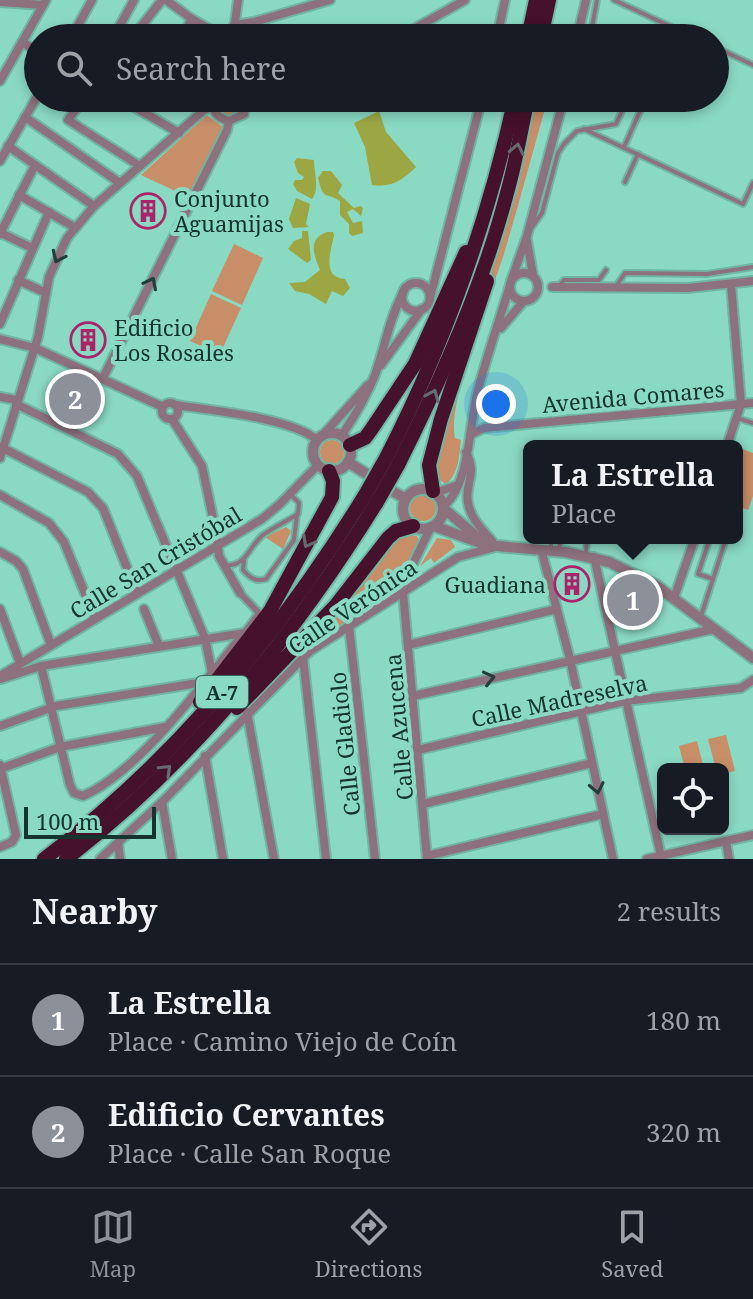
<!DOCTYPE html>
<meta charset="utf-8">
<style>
body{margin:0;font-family:"Noto Serif",serif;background:#242831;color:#f1f3f6}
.controls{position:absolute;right:24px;bottom:24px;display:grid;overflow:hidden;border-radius:12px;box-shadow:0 4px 12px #0003}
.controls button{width:72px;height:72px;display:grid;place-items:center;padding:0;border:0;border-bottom:2px solid #363941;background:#171b24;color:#f1f3f6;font:40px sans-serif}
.scale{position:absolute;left:24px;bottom:20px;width:132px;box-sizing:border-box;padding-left:8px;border:4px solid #14352d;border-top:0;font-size:22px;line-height:28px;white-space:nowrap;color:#14352d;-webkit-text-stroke:6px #8ad9c3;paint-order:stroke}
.you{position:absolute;left:496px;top:404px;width:28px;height:28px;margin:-20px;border:6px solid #fff;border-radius:50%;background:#1a73e8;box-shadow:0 0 0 12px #1a73e833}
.badge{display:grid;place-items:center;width:52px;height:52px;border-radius:50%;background:#8c9099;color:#fff;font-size:26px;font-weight:700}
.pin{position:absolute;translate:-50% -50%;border:4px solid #fff;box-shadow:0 2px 8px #0006}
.popup{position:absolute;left:523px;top:440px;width:220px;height:104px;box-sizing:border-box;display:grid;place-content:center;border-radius:12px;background:#171b24;filter:drop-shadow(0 2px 6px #0005);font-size:26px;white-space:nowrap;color:#9ea1a6}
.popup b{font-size:30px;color:#f1f3f6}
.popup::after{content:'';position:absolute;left:50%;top:100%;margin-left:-16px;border:16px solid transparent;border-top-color:#171b24}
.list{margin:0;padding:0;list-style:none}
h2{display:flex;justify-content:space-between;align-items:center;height:104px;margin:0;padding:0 32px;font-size:34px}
h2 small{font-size:26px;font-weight:400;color:#9ea1a6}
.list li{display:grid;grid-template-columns:52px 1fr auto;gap:24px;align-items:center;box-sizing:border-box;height:112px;padding:0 32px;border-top:2px solid #363941}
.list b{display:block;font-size:30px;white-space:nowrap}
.list p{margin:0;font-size:26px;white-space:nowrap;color:#9ea1a6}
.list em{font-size:26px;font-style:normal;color:#9ea1a6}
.icon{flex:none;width:44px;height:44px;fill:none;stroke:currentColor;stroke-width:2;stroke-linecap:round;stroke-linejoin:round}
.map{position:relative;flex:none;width:753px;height:859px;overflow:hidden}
.search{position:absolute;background:#171b24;box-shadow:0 4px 12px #0003;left:24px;right:24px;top:24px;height:88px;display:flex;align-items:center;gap:20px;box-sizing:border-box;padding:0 28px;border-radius:44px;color:#9ea1a6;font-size:30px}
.sheet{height:328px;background:#171b24}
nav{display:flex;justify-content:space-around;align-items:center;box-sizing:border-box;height:112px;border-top:2px solid #363941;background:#171b24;font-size:22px;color:#9ea1a6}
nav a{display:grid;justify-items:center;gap:4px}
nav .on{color:#8c9099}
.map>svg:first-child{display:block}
.green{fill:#c78e68}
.water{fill:#9ca643}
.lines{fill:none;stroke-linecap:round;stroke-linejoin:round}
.service-casing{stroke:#70b5a2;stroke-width:8}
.pedestrian-casing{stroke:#70b5a2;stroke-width:10}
.minor-casing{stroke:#70b5a2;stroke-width:12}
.tertiary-casing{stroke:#70b5a2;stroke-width:14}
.motorway-casing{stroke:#70b5a2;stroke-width:18}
.service{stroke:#8d717c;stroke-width:4}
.pedestrian{stroke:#8d717c;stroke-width:6}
.minor{stroke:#8d717c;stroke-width:8}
.tertiary{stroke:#8d717c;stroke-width:10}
.motorway{stroke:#46112a;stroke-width:14}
.motorway-bridge-casing{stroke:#70b5a2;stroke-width:18;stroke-linecap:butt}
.motorway-bridge{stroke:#46112a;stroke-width:14}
.oneway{stroke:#656b6f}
.oneway2{stroke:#263e39}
.labels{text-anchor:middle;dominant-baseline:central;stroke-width:8;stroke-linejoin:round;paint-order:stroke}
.shield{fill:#8ad9c3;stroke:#37665a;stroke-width:2}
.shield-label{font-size:20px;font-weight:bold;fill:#14352d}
.poi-label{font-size:22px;fill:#14352d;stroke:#8ad9c3;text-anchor:start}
.street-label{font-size:22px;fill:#14352d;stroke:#8ad9c3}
</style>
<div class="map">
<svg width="753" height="859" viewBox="0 0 753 859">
<rect width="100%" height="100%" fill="#8ad9c3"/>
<g class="green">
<path d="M217,98H242L240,111C232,117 225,118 218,110Z"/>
<path d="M535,98H548C533,151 519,204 503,257C490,296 447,404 455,438L461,440C459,456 459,474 446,484L437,478L435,466L449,409L518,188Z"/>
<path d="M207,115L223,127L188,197L141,175Z"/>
<path d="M234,244L263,258L242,305L212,291Z"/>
<path d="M211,294L241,308L220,354L190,341Z"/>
<circle cx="332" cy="452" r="12"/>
<path d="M742,449L753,453V496L748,510L737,506V463Z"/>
<circle cx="423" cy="508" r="13"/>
<path d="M286,527L291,531L283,549L265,537Z"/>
<path d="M404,534L417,536L420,543L397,588L393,591L389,585L345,617L348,621L308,646L353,595L392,544Z"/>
<path d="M437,538L451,540L455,547L434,563L431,558L420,566Z"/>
<path d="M726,735L735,771L723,774V769H716L708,739Z"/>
<path d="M697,741L704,769H685L679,746Z"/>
</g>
<g class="water">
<path d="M379,111L386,132L416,167C403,180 391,188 372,185L365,147L354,123Z"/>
<path d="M297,158L314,160C314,172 320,190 312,199L297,191L293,184L295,180H302L304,177L298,173L294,162Z"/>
<path d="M323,171H331L342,185L338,193L354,208L361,206L363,208L361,216L353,209L347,212L353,223L362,221L363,233L352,236L349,233V224L340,215V201C325,191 324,202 318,178Z"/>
<path d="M296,198L310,204L306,224L309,227L293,228L289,219Z"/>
<path d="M302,231H308L311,260L307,263L288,249L294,241L302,238Z"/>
<path d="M327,232H333L334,235C331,251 321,278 345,279L350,288L343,296L332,291L326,304L309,294L295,291L289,283L305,282L320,270C314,255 307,239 327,232Z"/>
</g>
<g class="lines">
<defs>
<g id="service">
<path d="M614,0L695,38"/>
<path d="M590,38L597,0"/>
<path d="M615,38L624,34L637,38"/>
<path d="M674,38L678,30"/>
<path d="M715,47L753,65"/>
<path d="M584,129L743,204L753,183"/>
<path d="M624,147L646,98"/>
<path d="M625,182L638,154"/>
<path d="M532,227L542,213L558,153L564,144L577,131L616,124L628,98"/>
<path d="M560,285L564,280H599L606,270"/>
<path d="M615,288L625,273L707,274L753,267"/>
<path d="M737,418L753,423"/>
<path d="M551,538V548"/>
<path d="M710,538L698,574L713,579"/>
<path d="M558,551L562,538"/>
<path d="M586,553L587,538"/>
<path d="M244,561L243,570C250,578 256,582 266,579L294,540L297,514"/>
<path d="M224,565C246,568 249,546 263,535C274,527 287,521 298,514L299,503L290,494"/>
<path d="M701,616L725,542L712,538"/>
</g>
<path id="pedestrian" d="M240,593L259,613L244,633"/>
<g id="minor">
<path d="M166,0L192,19L225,38"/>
<path d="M0,2L43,5"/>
<path d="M234,25L254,22L330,0"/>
<path d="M71,38L92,0"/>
<path d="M113,38L134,0"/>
<path d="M132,38L162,0"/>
<path d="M181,38L192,19"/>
<path d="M233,38L238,0"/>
<path d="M398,38L465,0"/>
<path d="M497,38L505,0"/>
<path d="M577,38L586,0"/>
<path d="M22,42L38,52"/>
<path d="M0,81L46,0"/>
<path d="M84,98L68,120L140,166"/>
<path d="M119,98L179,133"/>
<path d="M213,98C211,110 217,118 229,121L244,114L246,98"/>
<path d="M25,117L120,183"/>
<path d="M8,146L94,206"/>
<path d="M0,161L38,95"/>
<path d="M19,195L74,227"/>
<path d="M1,233L32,248"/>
<path d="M0,234L35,165"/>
<path d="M527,241L533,275"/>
<circle cx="524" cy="287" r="14"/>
<path d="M18,280L46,293"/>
<path d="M511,281L527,236L564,98"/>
<circle cx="416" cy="297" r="14"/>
<path d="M552,287L688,288L753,281"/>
<path d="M430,298L482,98"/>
<path d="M0,324L49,212"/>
<path d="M501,328L523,302"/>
<path d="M0,339L35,348L163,407"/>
<path d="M381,365L422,309"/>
<path d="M103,378L227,130L229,121"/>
<path d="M0,397L17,400"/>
<circle cx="170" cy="411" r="8"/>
<path d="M16,404L118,454L137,476L205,638L212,673"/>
<path d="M175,405C210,410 292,418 317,440"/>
<path d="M172,419L202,466L216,532L219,556L240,593"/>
<path d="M342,435C355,416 366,397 375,375C385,347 389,319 403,293"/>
<path d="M470,435L484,428L753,403"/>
<path d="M322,436L368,385"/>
<path d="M727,446L741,404L731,284"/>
<path d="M1,447L88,492L103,508L137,593"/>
<path d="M466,452C478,477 464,482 468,503C471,519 482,529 492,541"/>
<path d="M0,458L38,337L49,277L67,238L94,206L204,110L213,106"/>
<path d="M435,493L458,485"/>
<path d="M0,495L49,523L64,542L95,618"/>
<path d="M443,507C470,485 469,426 477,394C486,358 499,322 510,285"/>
<path d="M541,549L570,659L613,859"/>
<path d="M0,552L16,561L23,569L51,645"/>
<path d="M594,557L661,856"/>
<path d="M674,598L695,538"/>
<path d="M0,609L20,663"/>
<path d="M144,609L159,646"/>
<path d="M349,626L375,859"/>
<path d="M408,645L557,609"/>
<path d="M303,658L326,859"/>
<path d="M41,666L70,785L74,793L83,796C140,771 204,682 244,633"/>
<path d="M0,676L262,519L280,504L318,465"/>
<path d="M1,679L41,666L244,633"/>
<path d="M413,696L714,629"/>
<path d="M247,712L274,859"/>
<path d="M0,726L56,706L204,682"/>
<path d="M418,750L625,701L741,688L753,680"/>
<path d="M205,756L223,859"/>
<path d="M0,765L16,835L12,842L0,847"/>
<path d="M0,769L60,747L165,727"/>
<path d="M162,802L172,859"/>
<path d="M423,804L592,763"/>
<path d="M726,842L729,859"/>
<path d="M118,843L120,859"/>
<path d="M427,856L603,814"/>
<path d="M100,859L162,802L310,651L458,557L492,548"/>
<path d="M427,859L403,592L406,578L431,527"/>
<path d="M647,859L753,835"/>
</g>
<g id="tertiary">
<circle cx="332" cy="452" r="19"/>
<path d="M348,462L368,475"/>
<circle cx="423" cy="509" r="20"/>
<path d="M394,492L406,499"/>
<path d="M443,508L476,536L491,542"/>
<path d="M434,526L486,545L565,552L609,562L657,586L753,658"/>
</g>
<g id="motorway">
<path d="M528,38L536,0"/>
<path d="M541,38L549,0"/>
<path d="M350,445L365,438L371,430L415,364L466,252"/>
<path d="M386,458C445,343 487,225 515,98"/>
<path d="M398,465C441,380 483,286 507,193C516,162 521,130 528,98"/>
<path d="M433,491L429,465L441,419L487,281"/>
<path d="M200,702L270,611L332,497L333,481L329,471"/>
<path d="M237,708L336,605L388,538L396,531L413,526"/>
<path d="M44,859C174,761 280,633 365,495"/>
<path d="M66,859C192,762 294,636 377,502"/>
</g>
</defs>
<use href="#service" class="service-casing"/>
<use href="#pedestrian" class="pedestrian-casing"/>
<use href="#minor" class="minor-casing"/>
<use href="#tertiary" class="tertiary-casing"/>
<use href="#motorway" class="motorway-casing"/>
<use href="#service" class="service"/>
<use href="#pedestrian" class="pedestrian"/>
<use href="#minor" class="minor"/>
<use href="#tertiary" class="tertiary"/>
<use href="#motorway" class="motorway"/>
<defs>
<g id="motorway-bridge">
<path d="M365,495L386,458"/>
<path d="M377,502L398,465"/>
</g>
</defs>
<use href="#motorway-bridge" class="motorway-bridge-casing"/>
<use href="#motorway-bridge" class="motorway-bridge"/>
</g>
<defs><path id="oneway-chevron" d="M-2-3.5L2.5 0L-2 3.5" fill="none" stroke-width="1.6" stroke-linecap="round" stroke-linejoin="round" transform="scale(2)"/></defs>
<g class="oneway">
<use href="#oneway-chevron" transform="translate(517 149) rotate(-78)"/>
<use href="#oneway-chevron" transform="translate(433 395) rotate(-67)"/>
<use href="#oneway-chevron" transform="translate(308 542) rotate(119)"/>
<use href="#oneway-chevron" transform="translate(166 770) rotate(-44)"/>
</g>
<g class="oneway2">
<use href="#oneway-chevron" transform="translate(58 257) rotate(115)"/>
<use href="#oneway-chevron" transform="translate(151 283) rotate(-63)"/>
<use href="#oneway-chevron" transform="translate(489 678) rotate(-13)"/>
<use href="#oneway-chevron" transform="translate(597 788) rotate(78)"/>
</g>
<defs>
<symbol id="building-ring" viewBox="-11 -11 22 22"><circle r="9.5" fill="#8ad9c3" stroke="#ab2369" stroke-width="1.5"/><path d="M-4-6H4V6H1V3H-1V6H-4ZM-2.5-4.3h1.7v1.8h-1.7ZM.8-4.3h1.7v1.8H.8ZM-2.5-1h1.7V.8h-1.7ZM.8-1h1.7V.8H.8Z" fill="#ab2369"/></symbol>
</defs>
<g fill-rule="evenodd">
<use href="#building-ring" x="128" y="191" width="40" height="40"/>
<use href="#building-ring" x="68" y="320" width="40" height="40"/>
<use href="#building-ring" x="552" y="564" width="40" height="40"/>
</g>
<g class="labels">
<rect class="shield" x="196" y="676" width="52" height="32" rx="6"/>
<g class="shield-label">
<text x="222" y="692">A-7</text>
</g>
<g class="poi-label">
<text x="174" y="198">Conjunto<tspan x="174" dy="25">Aguamijas</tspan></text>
<text x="114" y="327">Edificio<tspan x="114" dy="25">Los Rosales</tspan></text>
<text x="546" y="584" text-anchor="end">Guadiana</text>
</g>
<g class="street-label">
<text transform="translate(633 396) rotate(-5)">Avenida Comares</text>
<text transform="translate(155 562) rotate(-31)">Calle San Cristóbal</text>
<text transform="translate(352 606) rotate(-34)">Calle Verónica</text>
<text transform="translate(559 700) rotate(-12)">Calle Madreselva</text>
<text transform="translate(398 727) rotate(-95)">Calle Azucena</text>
<text transform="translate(344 744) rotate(-96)">Calle Gladiolo</text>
</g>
</g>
</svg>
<div class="controls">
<button><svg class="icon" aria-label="locate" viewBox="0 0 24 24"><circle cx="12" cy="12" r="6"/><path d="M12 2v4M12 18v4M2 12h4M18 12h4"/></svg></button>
</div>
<div class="scale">100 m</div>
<div class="you"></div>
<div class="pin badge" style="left:633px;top:600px">1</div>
<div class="popup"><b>La Estrella</b>Place</div>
<div class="pin badge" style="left:75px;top:399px">2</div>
<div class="search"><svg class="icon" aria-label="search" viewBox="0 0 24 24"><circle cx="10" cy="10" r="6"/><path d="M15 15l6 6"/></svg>Search here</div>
</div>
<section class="sheet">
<h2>Nearby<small>2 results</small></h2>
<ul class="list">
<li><span class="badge">1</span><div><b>La Estrella</b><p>Place · Camino Viejo de Coín</p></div><em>180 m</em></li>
<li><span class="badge">2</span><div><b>Edificio Cervantes</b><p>Place · Calle San Roque</p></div><em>320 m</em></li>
</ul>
</section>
<nav>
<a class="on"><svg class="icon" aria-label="map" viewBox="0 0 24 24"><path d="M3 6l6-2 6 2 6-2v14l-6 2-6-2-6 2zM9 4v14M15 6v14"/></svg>Map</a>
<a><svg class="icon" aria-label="directions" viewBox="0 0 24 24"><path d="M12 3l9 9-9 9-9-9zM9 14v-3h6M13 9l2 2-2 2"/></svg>Directions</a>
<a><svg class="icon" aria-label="saved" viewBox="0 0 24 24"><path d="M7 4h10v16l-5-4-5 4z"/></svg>Saved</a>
</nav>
